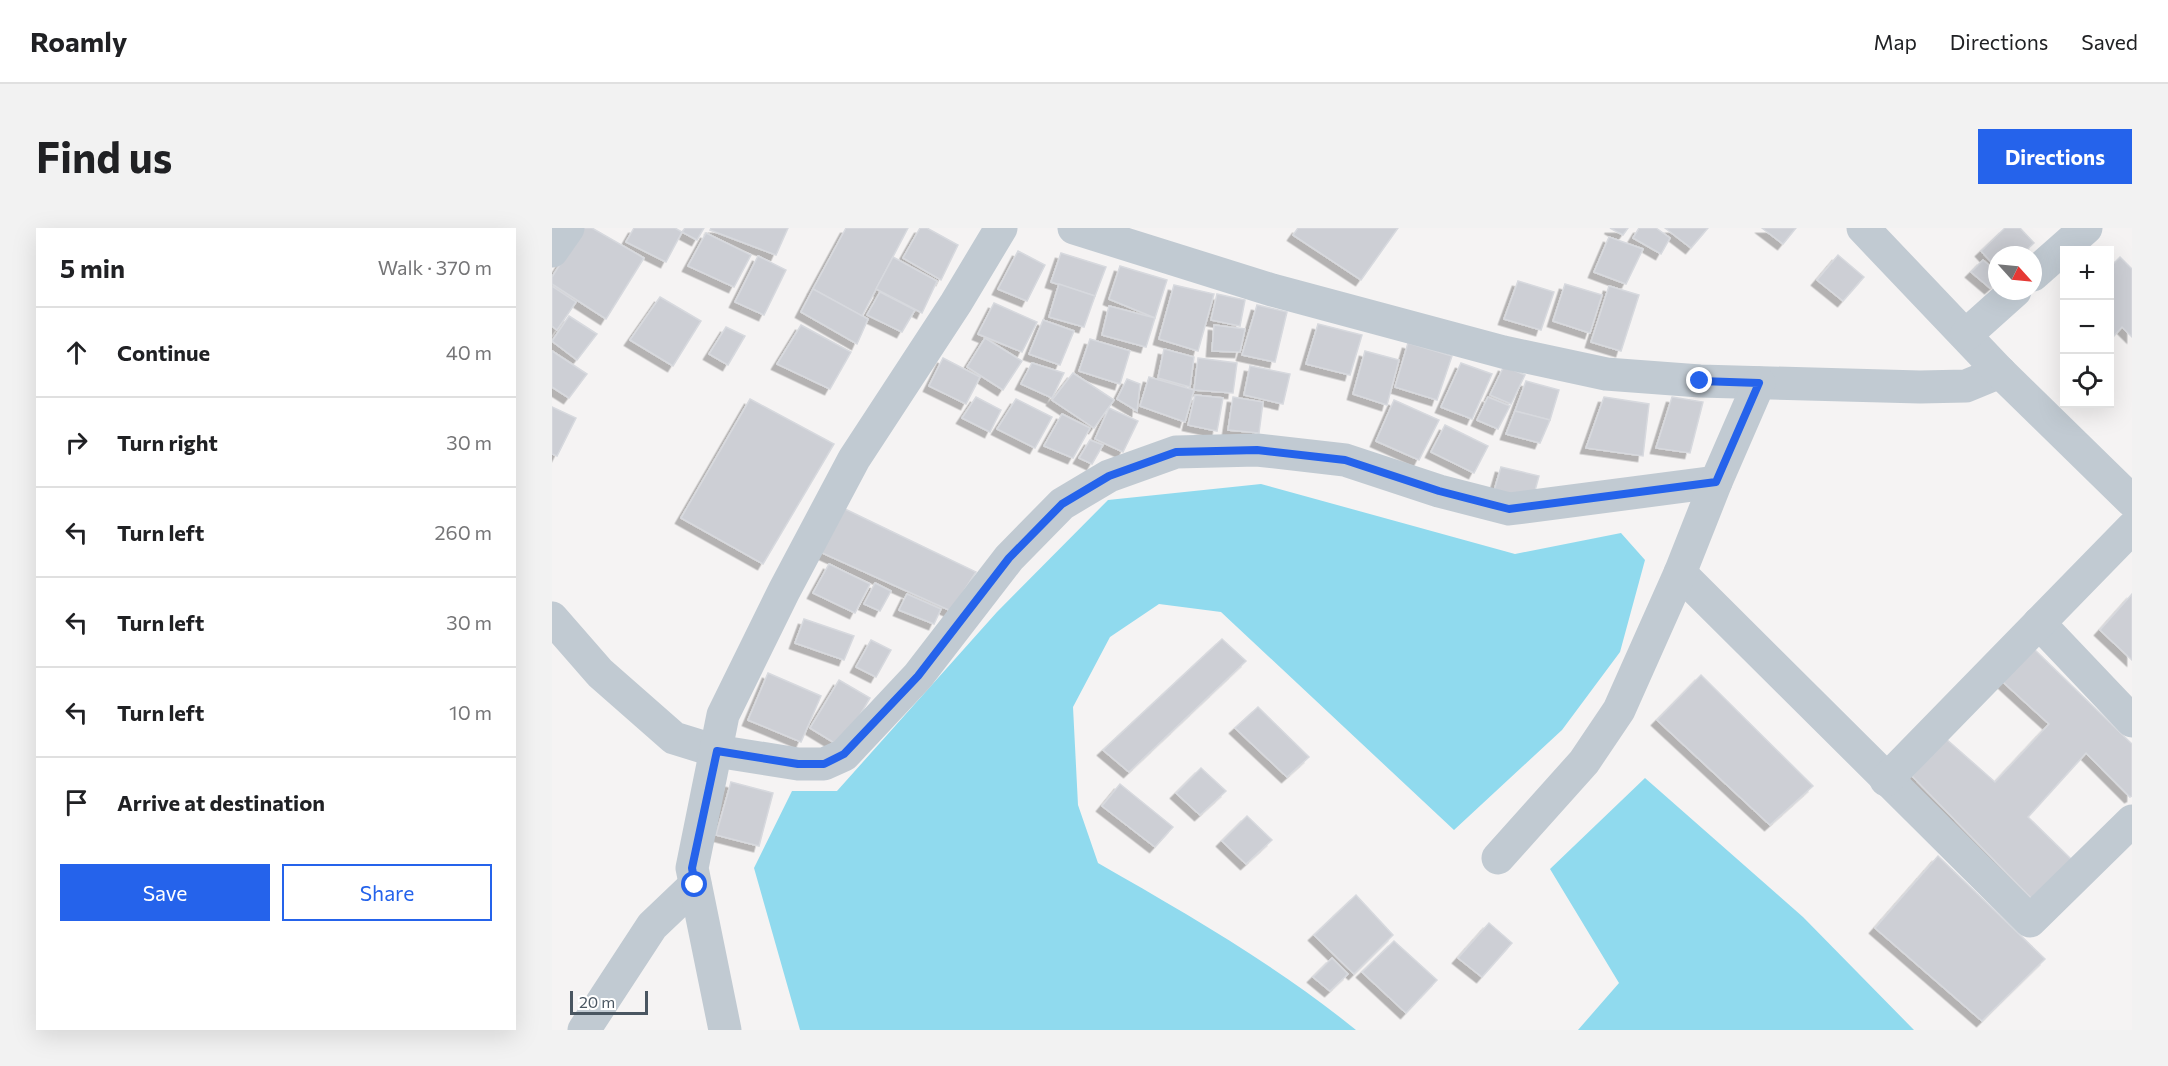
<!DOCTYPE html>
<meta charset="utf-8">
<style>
body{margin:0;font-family:Commissioner,sans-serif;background:#f2f2f2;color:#202124}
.controls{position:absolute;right:18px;top:18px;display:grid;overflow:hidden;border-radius:0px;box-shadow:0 6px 24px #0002}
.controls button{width:54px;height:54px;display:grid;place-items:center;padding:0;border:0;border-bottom:2px solid #e0e0e0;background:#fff;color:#202124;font:30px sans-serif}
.compass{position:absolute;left:1436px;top:18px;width:54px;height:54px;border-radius:50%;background:#fff;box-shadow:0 6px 24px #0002;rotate:117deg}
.scale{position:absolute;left:18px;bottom:15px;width:78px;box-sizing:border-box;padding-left:6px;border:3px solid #4a5661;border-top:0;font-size:16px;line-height:21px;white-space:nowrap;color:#4a5661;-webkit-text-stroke:4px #fff;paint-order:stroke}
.stop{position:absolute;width:18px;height:18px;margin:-14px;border:4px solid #2563eb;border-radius:50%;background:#fff}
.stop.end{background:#2563eb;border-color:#fff;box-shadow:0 2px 6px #0008}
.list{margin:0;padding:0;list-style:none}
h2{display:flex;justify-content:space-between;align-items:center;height:78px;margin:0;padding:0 24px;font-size:26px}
h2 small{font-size:20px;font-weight:400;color:#757577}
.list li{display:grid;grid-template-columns:39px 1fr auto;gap:18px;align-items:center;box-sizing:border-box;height:90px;padding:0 24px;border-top:2px solid #e0e0e0}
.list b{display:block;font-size:22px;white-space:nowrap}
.list em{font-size:20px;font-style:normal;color:#757577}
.actions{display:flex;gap:12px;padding:18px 24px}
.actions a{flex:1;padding:14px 0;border:2px solid #2563eb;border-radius:0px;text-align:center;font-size:21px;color:#2563eb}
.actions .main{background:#2563eb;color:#fff}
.icon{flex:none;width:33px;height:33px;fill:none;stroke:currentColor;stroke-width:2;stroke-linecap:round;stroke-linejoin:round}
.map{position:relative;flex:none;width:1580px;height:802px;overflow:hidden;border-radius:0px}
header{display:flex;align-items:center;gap:36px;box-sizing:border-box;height:84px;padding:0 30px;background:#fff;border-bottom:2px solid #e0e0e0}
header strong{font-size:28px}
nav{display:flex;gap:33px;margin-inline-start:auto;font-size:21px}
.intro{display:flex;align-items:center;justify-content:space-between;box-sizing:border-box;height:144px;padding:0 36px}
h1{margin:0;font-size:42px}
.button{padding:15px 27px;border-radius:0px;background:#2563eb;color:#fff;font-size:21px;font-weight:700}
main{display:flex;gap:36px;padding:0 36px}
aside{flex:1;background:#fff;border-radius:0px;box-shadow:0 6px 24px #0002}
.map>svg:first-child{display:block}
.water{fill:#90daee}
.building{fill:#cdcfd5;stroke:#d7d9de;stroke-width:1.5;filter:url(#shadow)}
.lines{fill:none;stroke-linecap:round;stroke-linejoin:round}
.minor{stroke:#c1cad2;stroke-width:33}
.route{stroke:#2563eb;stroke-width:8}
</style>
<header>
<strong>Roamly</strong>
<nav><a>Map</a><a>Directions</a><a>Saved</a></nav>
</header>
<div class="intro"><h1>Find us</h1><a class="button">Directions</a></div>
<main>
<aside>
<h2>5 min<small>Walk · 370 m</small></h2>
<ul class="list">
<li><svg class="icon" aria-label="ahead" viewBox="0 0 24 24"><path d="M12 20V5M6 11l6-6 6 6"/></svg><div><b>Continue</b></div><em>40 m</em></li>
<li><svg class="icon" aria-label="right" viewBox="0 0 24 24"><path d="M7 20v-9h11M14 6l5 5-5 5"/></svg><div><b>Turn right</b></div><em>30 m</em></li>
<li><svg class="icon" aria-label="left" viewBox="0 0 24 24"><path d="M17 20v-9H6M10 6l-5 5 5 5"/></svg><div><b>Turn left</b></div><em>260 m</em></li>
<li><svg class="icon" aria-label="left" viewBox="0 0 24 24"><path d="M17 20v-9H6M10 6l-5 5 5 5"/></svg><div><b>Turn left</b></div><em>30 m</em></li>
<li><svg class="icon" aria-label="left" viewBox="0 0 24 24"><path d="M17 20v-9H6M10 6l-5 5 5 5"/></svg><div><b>Turn left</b></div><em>10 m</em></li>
<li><svg class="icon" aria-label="arrive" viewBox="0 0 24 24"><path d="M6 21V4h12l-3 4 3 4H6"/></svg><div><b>Arrive at destination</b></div></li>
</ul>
<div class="actions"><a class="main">Save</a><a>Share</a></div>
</aside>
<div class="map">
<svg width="1580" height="802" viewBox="0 0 1580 802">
<defs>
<filter id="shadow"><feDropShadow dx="-5.5" dy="5.5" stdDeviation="0" flood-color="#0004"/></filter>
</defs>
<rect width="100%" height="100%" fill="#f5f3f3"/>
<g class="water">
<path d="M709,256L963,326L1069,305L1093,332L1068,424L1010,502L902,602L669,384L607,376L558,409L521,479L526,577L546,635C635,686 724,737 804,802H248L202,640L240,563H285L445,384L556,272Z"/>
<path d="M1093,550L1251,689L1362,802H1026L1067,755L998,641Z"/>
</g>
<g class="building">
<path d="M31,0H40L92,30L54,91L0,56V49Z"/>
<path d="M82,0H123L130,4L114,34L74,14Z"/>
<path d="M133,0H152L145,12L130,4Z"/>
<path d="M159,0H236L224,27L158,2Z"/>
<path d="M294,0H356L310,88L261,61Z"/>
<path d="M368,0H375L406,17L389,52L351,30Z"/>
<path d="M746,0H846L809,52L741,7Z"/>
<path d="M1058,0H1076L1071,7Z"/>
<path d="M1087,0H1104L1118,10L1109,26L1081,10Z"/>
<path d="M1113,0H1156L1139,20Z"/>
<path d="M1210,0H1244L1231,16Z"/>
<path d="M1453,0H1468L1482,15L1469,27H1445V40L1429,23Z"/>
<path d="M154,5L199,27L182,59L136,38Z"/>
<path d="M1057,9L1091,21L1074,56L1042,44Z"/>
<path d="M466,23L493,37L475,73L446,61Z"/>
<path d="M509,25L554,39L543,68L499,54Z"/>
<path d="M1286,27L1312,49L1291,73L1265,52Z"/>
<path d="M206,28L234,42L212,87L183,74Z"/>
<path d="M341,29L385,53L370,85L324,61Z"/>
<path d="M1568,29L1580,41V109L1570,99L1561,109L1558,106V39Z"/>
<path d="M1431,32L1445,44V54L1438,60L1419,44Z"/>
<path d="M568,38L615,52L603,90L557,71Z"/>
<path d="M966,53L1002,64L989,102L952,91Z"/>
<path d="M507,56L543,68L532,99L497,89Z"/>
<path d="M1013,56L1050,67L1038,105L1001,93Z"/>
<path d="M622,57L662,66L646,123L607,111Z"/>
<path d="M0,58L24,74L5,102L0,98Z"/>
<path d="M1057,58L1087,67L1069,123L1039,114Z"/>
<path d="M261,61L316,91L305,116L249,84Z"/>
<path d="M328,64L363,82L350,104L315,87Z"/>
<path d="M665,66L693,72L688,98L659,92Z"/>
<path d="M108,69L149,93L121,138L78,112Z"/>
<path d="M442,75L485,94L470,124L426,106Z"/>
<path d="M705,77L735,84L723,134L690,127Z"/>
<path d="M557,78L603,90L594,119L550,107Z"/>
<path d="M17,88L45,106L25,132L0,113Z"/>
<path d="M491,92L522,103L508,137L477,126Z"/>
<path d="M766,96L810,107L798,147L754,136Z"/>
<path d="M249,97L299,124L278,161L225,136Z"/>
<path d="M662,97L693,101L688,124L660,123Z"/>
<path d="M174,99L193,108L176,137L157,126Z"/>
<path d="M433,110L470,133L451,162L415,139Z"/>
<path d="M538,111L578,123L568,156L527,143Z"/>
<path d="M856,115L900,128L885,172L843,159Z"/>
<path d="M612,121L642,129L638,159L606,150Z"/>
<path d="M0,123L35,146L17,170L0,159Z"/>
<path d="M813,123L847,132L835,177L801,166Z"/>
<path d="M391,130L428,149L414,176L377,158Z"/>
<path d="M646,130L685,135L681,165L642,162Z"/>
<path d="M480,135L512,145L500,170L469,156Z"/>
<path d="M909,135L940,146L920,191L889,179Z"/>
<path d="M698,138L738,146L731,176L692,167Z"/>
<path d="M952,138L973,147L959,176L938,167Z"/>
<path d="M521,145L562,172L542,200L500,172Z"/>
<path d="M597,149L642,162L633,194L588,178Z"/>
<path d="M575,151L588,156L585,183L565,171Z"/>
<path d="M974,153L1007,162L998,192L963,183Z"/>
<path d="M643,167L671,170L665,203L636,197Z"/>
<path d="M424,169L449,182L438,204L410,190Z"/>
<path d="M681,169L711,174L707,205L676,202Z"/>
<path d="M936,169L958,178L946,201L925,192Z"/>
<path d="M1052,169L1097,176L1091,228L1034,220Z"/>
<path d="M1120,169L1151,174L1138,225L1104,220Z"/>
<path d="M198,171L282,216L211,336L129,290Z"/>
<path d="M464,171L500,189L483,220L445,201Z"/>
<path d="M842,172L887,192L867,232L824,213Z"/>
<path d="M0,179L24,190L5,228L0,226Z"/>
<path d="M557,180L586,193L571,224L543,211Z"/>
<path d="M963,183L998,192L988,215L954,206Z"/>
<path d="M510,186L538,200L521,230L492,218Z"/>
<path d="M893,197L936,218L922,245L879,224Z"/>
<path d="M538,212L551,217L540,236L527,230Z"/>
<path d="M949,239L987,248L981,270L942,263Z"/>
<path d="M293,281L424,344L399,383L268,324Z"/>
<path d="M277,336L318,356L303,385L261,365Z"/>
<path d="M323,355L339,363L328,383L312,376Z"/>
<path d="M355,366L389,381L382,396L347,382Z"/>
<path d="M1580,366V432L1548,402Z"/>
<path d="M252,391L302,408L292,432L243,415Z"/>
<path d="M670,411L694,433L577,544L551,522Z"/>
<path d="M319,412L339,422L324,449L304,439Z"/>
<path d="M1481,420L1580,516V568L1578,569L1534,525L1476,589L1520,632L1480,671L1360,548L1393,510L1443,554L1497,496L1451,454Z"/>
<path d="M216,445L269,468L249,514L196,492Z"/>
<path d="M1149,447L1261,558L1218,597L1105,492Z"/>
<path d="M287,452L318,470L289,519L258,500Z"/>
<path d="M706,479L757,529L735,549L683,500Z"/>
<path d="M649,540L674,563L648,587L624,565Z"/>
<path d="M179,554L221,565L207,618L164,607Z"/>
<path d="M568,556L621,599L603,619L550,578Z"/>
<path d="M695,588L720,612L694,636L670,613Z"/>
<path d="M1386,628L1493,731L1430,793L1323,700Z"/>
<path d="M804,667L841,707L802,746L762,707Z"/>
<path d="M937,695L960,715L930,749L906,730Z"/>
<path d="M842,713L885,752L854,785L810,744Z"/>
<path d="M780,730L796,746L778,763L761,749Z"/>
</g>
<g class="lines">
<g class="minor">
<path d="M522,0L720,62L951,124L1054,146L1148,153L1368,159L1414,158L1448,144"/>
<path d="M1311,0L1448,144L1580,273"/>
<path d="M0,23L16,0"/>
<path d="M1481,47L1534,0"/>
<path d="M1415,106L1463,63"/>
<path d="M1128,345L1478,693L1580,593"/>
<path d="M0,390L48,445L122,510L164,523L246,536H272L292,527L366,448L457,330L510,276L557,248L624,224L705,222L793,232L887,263L957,281L1164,254L1207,155"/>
<path d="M1487,395L1580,493"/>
<path d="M1334,552L1580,300"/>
<path d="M946,630L1032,534L1067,482L1128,345L1164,254"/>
<path d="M32,802L100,698L143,657"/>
<path d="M173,802L140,640L171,487L232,363L302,231L404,75L449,0"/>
</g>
</g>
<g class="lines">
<path class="route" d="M143,657L140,640L165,523L246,536H272L292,526L366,448L457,330L510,276L557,248L624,224L705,222L793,232L887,263L957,281L1164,254L1207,155L1148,153"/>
</g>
</svg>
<div class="controls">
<button>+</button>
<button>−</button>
<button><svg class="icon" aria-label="locate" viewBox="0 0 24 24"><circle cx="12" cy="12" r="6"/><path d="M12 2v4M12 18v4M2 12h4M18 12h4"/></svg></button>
</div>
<svg class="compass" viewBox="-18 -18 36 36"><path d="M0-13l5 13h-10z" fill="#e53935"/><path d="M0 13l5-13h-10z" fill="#757577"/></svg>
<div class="scale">20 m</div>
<div class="stop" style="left:143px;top:657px"></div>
<div class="stop end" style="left:1148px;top:153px"></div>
</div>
</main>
